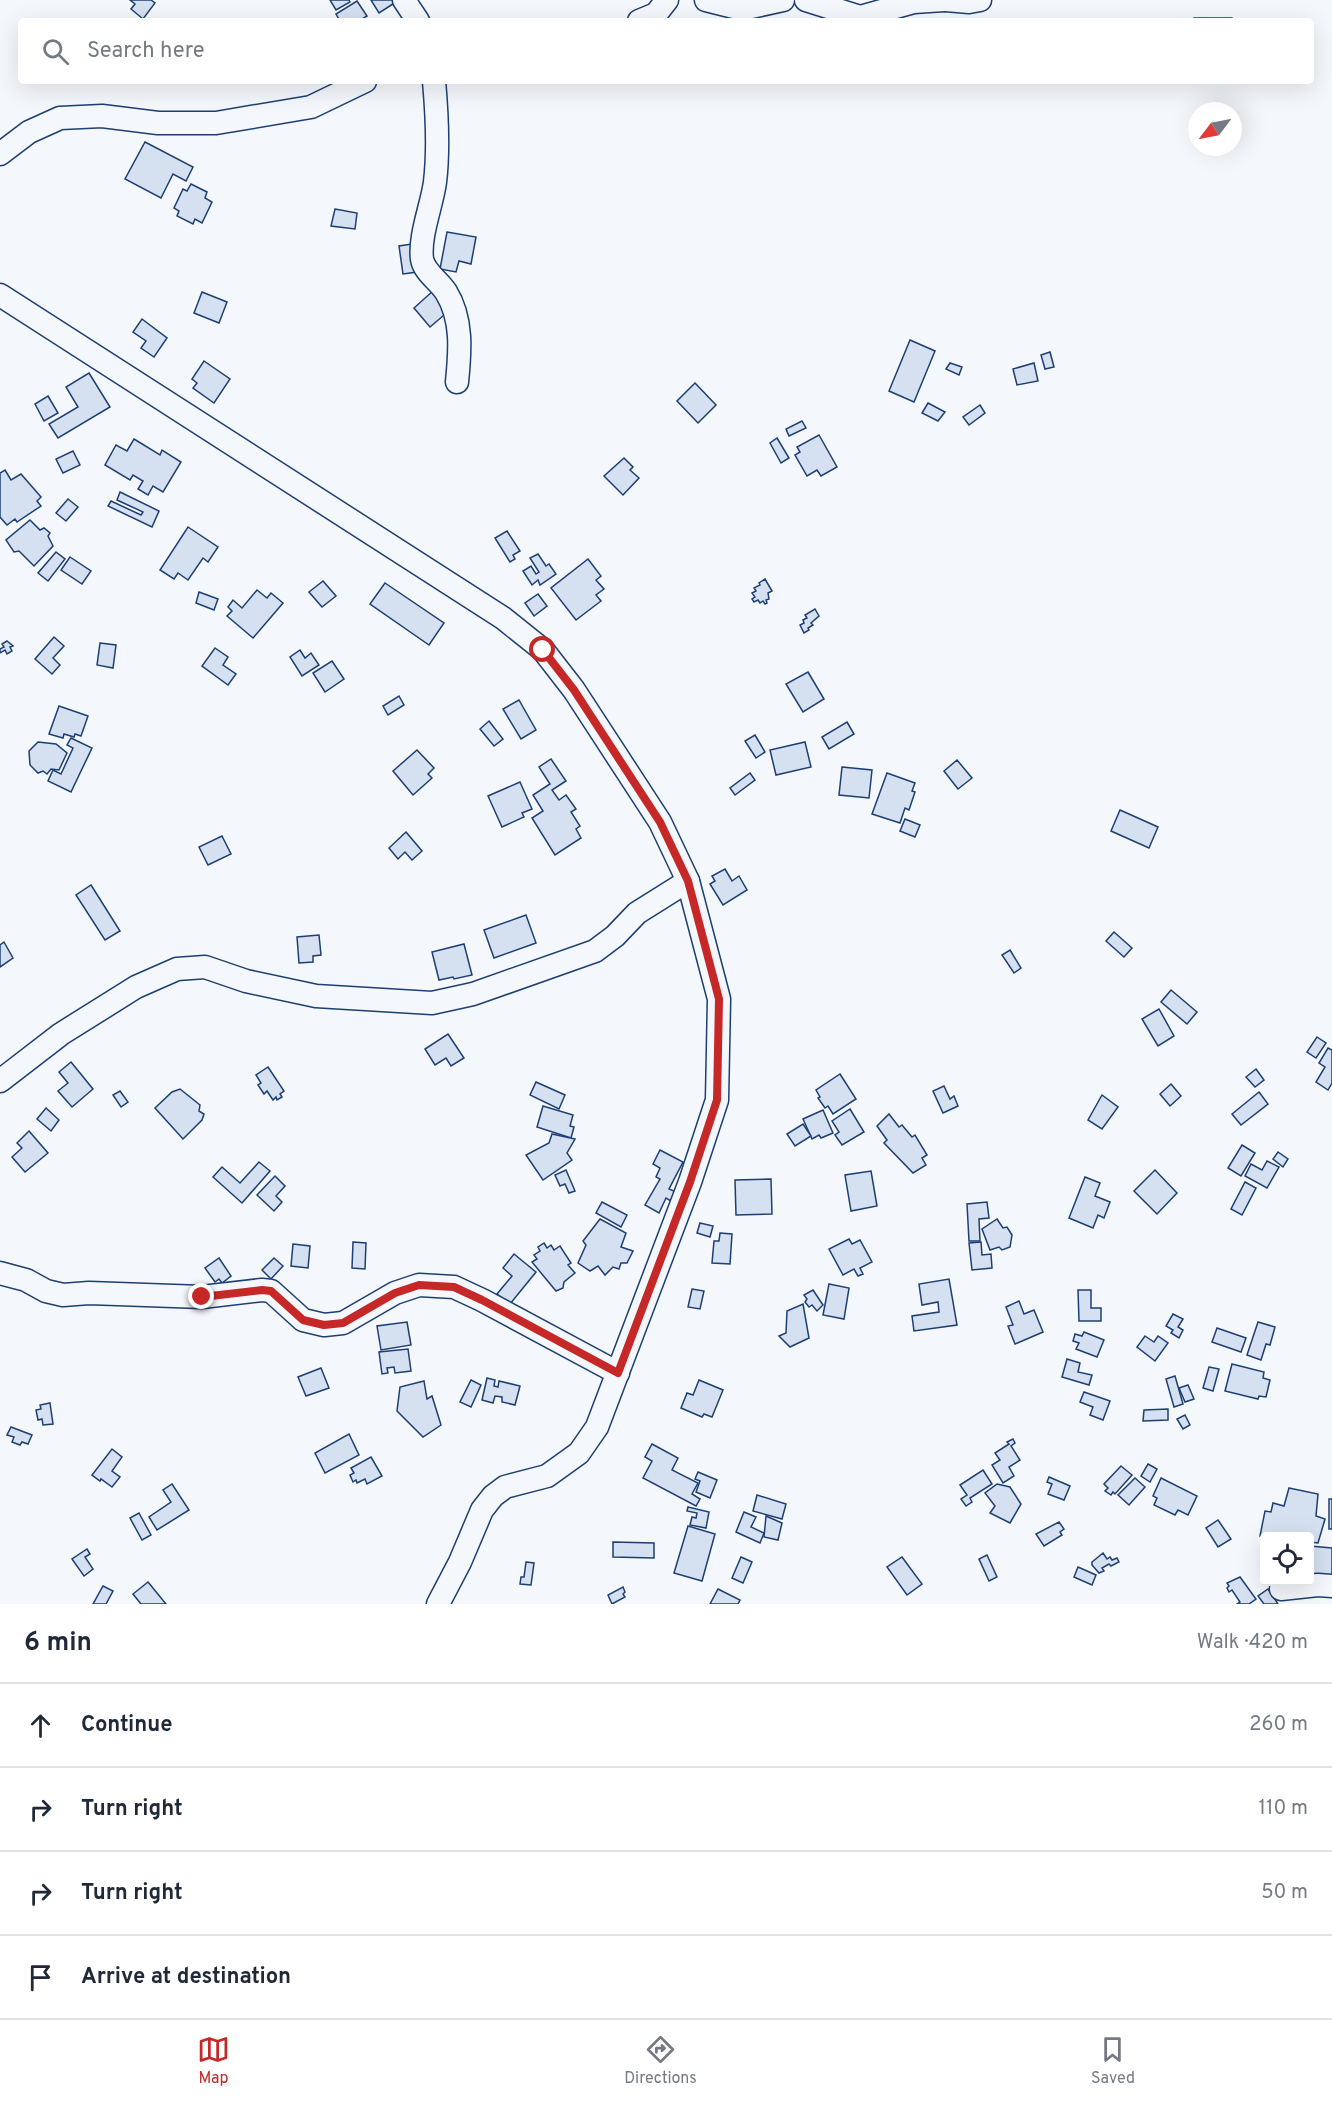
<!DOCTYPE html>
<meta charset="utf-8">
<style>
body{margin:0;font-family:Overpass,sans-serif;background:#f2f2f3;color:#1f2937}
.controls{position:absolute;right:18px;bottom:18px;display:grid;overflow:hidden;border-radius:6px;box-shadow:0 6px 24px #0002}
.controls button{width:54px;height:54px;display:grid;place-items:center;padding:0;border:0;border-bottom:2px solid #e0e1e3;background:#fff;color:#1f2937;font:30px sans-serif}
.compass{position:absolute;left:1188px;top:102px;width:54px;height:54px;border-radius:50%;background:#fff;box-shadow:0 6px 24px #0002;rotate:238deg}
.stop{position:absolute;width:18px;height:18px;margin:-14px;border:4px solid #c62828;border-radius:50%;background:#fff}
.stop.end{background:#c62828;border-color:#fff;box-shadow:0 2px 6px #0008}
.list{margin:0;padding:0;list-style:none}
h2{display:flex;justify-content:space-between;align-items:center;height:78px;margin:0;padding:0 24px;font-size:26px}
h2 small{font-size:20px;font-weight:400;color:#747a83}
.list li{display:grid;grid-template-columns:39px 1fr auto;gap:18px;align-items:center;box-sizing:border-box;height:84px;padding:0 24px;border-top:2px solid #e0e1e3}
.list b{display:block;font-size:22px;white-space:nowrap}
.list em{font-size:20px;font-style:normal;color:#747a83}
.icon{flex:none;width:33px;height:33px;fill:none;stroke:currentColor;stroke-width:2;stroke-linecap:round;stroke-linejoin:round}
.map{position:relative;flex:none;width:1332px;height:1604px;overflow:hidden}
.search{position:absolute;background:#fff;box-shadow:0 6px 24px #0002;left:18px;right:18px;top:18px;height:66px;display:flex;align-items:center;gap:15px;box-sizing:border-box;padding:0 21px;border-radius:6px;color:#747a83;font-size:22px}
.sheet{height:414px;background:#fff}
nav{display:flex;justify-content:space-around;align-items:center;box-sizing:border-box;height:84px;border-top:2px solid #e0e1e3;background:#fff;font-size:16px;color:#747a83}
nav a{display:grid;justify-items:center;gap:3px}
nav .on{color:#c62828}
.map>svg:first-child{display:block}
.building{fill:#d5e0f0;stroke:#1d3f73;stroke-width:1.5}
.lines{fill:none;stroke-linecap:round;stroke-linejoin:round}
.minor-casing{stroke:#1d3f73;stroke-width:25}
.minor{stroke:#f4f7fb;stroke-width:22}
.route{stroke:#c62828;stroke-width:8}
</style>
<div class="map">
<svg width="1332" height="1604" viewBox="0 0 1332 1604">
<rect width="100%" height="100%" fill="#f4f7fb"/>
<g class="building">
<path d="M130,0H151L155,3L143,19L131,9L135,4Z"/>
<path d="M330,0H349L350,2L336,10Z"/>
<path d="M371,0H394L396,2L379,13Z"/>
<path d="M357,1L367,16L362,19L363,21H340L336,14Z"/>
<rect x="1194" y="18" width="38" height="3"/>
<path d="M145,142L193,167L186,181L173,174L161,198L125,179Z"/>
<path d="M191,184L207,192L205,198L212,202L202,223L195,219L193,224L177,216L179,211L174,208L183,189L187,191Z"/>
<path d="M335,209L357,213L355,229L331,226Z"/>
<path d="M447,232L476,237L471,264L459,261L456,272L440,269Z"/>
<path d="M412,244L417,272L403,274L399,246Z"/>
<path d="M434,290L450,310L430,327L414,308Z"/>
<path d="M202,292L227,302L219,323L194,313Z"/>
<path d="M142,319L167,338L154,357L141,348L146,341L133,332Z"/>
<path d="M910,340L935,351L914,402L889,391Z"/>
<path d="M1050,352L1054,367L1045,369L1041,355Z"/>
<path d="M204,361L230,379L214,403L193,388L197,383L192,379Z"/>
<path d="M950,363L962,367L959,375L946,369Z"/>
<path d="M1034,363L1038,381L1017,385L1013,369Z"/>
<path d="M89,373L110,407L58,438L49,424L78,407L66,387Z"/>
<path d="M695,383L716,405L698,423L677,401Z"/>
<path d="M48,396L58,413L44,421L35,404Z"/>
<path d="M928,403L945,412L938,421L922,413Z"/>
<path d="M980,405L985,413L969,425L963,417Z"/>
<path d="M802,421L806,428L789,436L786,429Z"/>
<path d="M819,435L837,467L821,476L817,470L807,476L795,455L800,452L797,447Z"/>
<path d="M777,438L789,458L781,463L770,443Z"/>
<path d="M134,439L160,455L162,450L181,462L163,492L153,486L148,495L138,489L143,481L133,475L130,480L105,465L116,445L127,451Z"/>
<path d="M73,451L80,465L63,473L56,459Z"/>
<path d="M624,458L633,467L630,470L639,478L623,495L604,476Z"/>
<path d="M5,470L11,480L21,474L41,497L37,501L41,506L17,522L15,519L7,525L0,517V473Z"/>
<path d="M120,492L159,511L152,527L108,506L111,501L141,515L143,512L117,500Z"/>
<path d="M68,499L78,507L66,521L56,513Z"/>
<path d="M30,520L40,530L44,528L50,533L48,536L53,546L34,566L19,551L14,552L6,540Z"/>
<path d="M188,527L218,547L208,562L203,558L188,580L178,573L174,579L160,570Z"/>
<path d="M507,531L520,551L513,555L515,559L510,562L495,538Z"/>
<path d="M56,552L65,559L48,581L38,573Z"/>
<path d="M538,554L546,566L549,564L556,574L540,585L538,580L532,585L523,571L531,566L536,574L539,572L530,558Z"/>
<path d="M70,557L91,571L82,584L61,570Z"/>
<path d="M588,559L601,576L596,580L604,589L596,595L601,601L576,620L551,588Z"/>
<path d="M765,579L772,591L768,593L769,599L766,600L767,603L765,604L763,601L760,603L758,600L754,602L752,599L755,597L752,593L756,591L754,588L760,585L759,583Z"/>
<path d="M323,581L336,596L322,607L309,592Z"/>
<path d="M385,583L444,623L429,645L370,604Z"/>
<path d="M257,590L267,598L271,593L283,603L253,638L227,616L232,611L228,607L233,600L242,608Z"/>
<path d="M199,592L218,599L214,610L196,603Z"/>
<path d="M538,594L547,606L534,616L525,603Z"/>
<path d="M815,609L819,616L811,623L813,625L808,628L809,630L804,633L800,625L804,623L803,620L807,618L805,615Z"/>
<path d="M54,637L64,646L53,658L60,665L52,674L35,659Z"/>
<path d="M7,641L13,646L10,647L12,651L7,654L5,650L0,653V649L4,647L2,644Z"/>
<path d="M100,643L116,645L113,668L97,665Z"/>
<path d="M215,648L228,657L223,665L236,674L228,685L202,666Z"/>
<path d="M300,650L305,658L311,653L319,665L302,676L290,657Z"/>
<path d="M332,661L344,679L325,692L313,673Z"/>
<path d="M808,672L824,699L803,712L786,684Z"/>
<path d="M399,696L404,705L388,715L383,706Z"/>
<path d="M519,700L536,730L521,739L503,709Z"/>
<path d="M59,706L88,716L81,736L75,734L74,737L64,734L63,738L49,734Z"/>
<path d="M489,721L503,739L494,746L480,729Z"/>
<path d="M847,722L854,734L829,749L822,737Z"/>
<path d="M755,735L765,752L756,758L745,741Z"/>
<path d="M71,738L92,748L71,792L48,781L53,770L61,774L73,748L67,745Z"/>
<path d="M38,742L56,744L67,753L59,770L51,769L47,774L43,771L38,773L30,765L29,751Z"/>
<path d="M805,742L811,767L776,775L770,750Z"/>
<path d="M417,750L434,768L428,774L432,778L413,795L393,771Z"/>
<path d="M551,759L566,781L552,790L559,800L566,795L576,809L571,812L580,826L576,829L581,838L555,855L532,818L543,811L533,795L550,784L539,767Z"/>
<path d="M957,760L972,778L958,789L944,771Z"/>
<path d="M842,767L872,770L869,798L839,795Z"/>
<path d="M750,773L755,780L735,795L730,788Z"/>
<path d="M887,773L915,783L912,791L915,792L909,810L905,808L900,823L872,814Z"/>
<path d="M520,782L532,809L522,813L524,817L502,827L488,796Z"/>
<path d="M1120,810L1158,827L1149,848L1111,831Z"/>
<path d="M905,819L920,825L915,837L900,831Z"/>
<path d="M406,832L422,851L412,860L405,852L398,859L389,848Z"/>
<path d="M222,836L231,854L208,865L199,847Z"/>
<path d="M725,869L732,881L739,876L747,890L723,905L710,884L715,881L712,876Z"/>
<path d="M91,885L120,931L105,940L76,895Z"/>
<path d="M526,915L536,943L494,958L484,930Z"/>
<path d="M1114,932L1132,948L1124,957L1106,941Z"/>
<path d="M319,935L321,955L313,956V962L299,963L297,937Z"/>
<path d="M4,942L13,958L0,967V945Z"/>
<path d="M464,944L472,975L454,979L453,977L439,980L432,952Z"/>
<path d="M1010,950L1021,968L1014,973L1002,955Z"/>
<path d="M1171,990L1197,1012L1187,1024L1161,1002Z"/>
<path d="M1159,1009L1174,1036L1158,1046L1142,1019Z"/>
<path d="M448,1034L464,1058L451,1066L446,1058L435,1065L425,1049Z"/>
<path d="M1317,1037L1326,1043L1316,1058L1307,1052Z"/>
<path d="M1328,1048L1332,1050V1083L1328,1090L1316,1082L1325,1067L1319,1063Z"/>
<path d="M71,1062L93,1089L72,1107L58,1091L68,1083L59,1072Z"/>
<path d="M268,1067L284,1091L280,1094L282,1097L277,1100L276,1097L273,1100L267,1091L264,1094L258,1085L261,1083L256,1075Z"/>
<path d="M1256,1069L1264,1080L1255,1087L1246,1077Z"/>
<path d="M840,1074L856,1099L833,1114L828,1106L825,1108L818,1098L820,1097L816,1090Z"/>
<path d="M536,1082L565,1095L559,1109L530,1095Z"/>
<path d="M1171,1084L1181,1096L1170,1106L1160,1094Z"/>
<path d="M944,1086L950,1099L954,1096L958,1106L943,1113L933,1091Z"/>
<path d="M180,1089L200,1105L199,1111L204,1114L202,1120L183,1139L155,1108L172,1092Z"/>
<path d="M120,1091L128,1102L121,1107L113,1095Z"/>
<path d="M1259,1092L1268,1104L1241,1125L1232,1114Z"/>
<path d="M1102,1095L1118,1107L1102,1129L1088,1120Z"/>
<path d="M543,1106L573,1115L570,1126L574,1127L571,1138L537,1127Z"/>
<path d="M46,1108L59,1120L51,1131L37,1119Z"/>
<path d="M850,1109L864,1132L842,1145L835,1135L839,1132L832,1121Z"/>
<path d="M823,1110L833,1133L821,1138L819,1135L812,1139L803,1119Z"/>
<path d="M889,1114L899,1127L902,1125L912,1137L915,1135L927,1155L922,1158L926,1165L913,1173L884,1143L887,1140L877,1126Z"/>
<path d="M803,1124L811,1136L795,1146L787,1134Z"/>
<path d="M29,1131L48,1153L25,1172L12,1157L22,1148L17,1143Z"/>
<path d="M552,1134L575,1139L567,1153L572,1160L543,1180L526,1155L549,1143Z"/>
<path d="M1242,1145L1255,1153L1241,1176L1228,1168Z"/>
<path d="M660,1150L683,1162L669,1189L676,1192L671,1201L666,1198L659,1213L645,1205L660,1179L656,1177L660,1168L653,1164Z"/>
<path d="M1278,1152L1288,1159L1283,1167L1273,1159Z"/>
<path d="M1267,1161L1279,1167L1267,1188L1245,1176L1251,1164L1262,1170Z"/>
<path d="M259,1162L270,1171L242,1203L213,1177L222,1167L240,1183Z"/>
<path d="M566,1170L575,1191L569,1193L565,1184L560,1186L555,1175Z"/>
<path d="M1155,1170L1177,1193L1157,1214L1134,1191Z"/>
<path d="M871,1171L877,1206L851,1211L845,1175Z"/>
<path d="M275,1176L285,1186L276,1196L282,1202L274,1211L257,1195Z"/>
<path d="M1085,1177L1100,1183L1095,1196L1110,1202L1104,1218L1098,1215L1093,1228L1069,1218Z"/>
<path d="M771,1179L772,1214L736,1215L735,1180Z"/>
<path d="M1245,1182L1256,1188L1242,1215L1231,1209Z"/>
<path d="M602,1202L627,1215L621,1227L596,1213Z"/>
<path d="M987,1202L989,1218L979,1219L980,1241H969L967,1204Z"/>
<path d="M600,1219L626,1233L621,1247L633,1251L627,1263H621L619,1269L613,1267L605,1275L598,1266L590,1271L578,1263L586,1245L583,1241Z"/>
<path d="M997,1219L1003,1228L1007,1227L1012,1235L1010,1247L1002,1250L999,1247L990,1250L982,1229Z"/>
<path d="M700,1223L713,1226L710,1237L697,1233Z"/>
<path d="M720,1233L732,1234L730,1264L712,1263L714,1241H719Z"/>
<path d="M849,1239L852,1244L860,1240L872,1262L860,1268L863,1274L858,1276L854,1269L843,1275L829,1249Z"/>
<path d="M353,1242L366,1243L365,1269L352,1268Z"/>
<path d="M981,1242L982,1255L991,1254L992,1268L972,1270L969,1243Z"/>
<path d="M544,1243L547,1248L551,1245L554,1250L560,1246L571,1263L568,1265L575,1273L564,1282L563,1288L556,1291L532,1262L537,1259L534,1255L540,1251L538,1247Z"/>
<path d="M293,1244L310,1246L308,1268L291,1266Z"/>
<path d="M514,1254L536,1272L510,1304L497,1294L512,1276L503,1268Z"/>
<path d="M219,1258L231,1276L222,1283L219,1279L215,1282L205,1268Z"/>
<path d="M274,1258L283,1266L271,1279L262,1270Z"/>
<path d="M949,1279L957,1325L914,1331L912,1316L939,1312L938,1302L922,1305L919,1284Z"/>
<path d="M829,1284L849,1288L844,1319L823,1315Z"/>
<path d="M692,1289L704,1291L700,1309L688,1307Z"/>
<path d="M813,1290L823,1305L817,1311L812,1305L809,1307L805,1302L807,1299L804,1295Z"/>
<path d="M1078,1290H1091V1308H1101V1321H1079Z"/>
<path d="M1019,1301L1024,1314L1034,1310L1043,1332L1015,1344L1008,1326L1013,1325L1006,1307Z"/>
<path d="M803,1304L809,1338L790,1347L779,1336L786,1333L787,1311Z"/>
<path d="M1173,1314L1183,1319L1178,1327L1183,1330L1179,1338L1171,1333L1173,1330L1166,1326Z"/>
<path d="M407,1322L411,1345L381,1350L377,1326Z"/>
<path d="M1258,1322L1275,1327L1270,1345L1266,1344L1261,1360L1247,1355Z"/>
<path d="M1217,1328L1246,1338L1241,1352L1212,1342Z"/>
<path d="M1084,1332L1104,1340L1097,1357L1076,1349L1079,1343L1073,1341L1075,1334L1082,1336Z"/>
<path d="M1145,1336L1154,1342L1158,1336L1168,1343L1155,1361L1137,1347Z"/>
<path d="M408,1349L411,1371L395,1373L394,1367L387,1368L388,1373L382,1374L379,1352Z"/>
<path d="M1067,1359L1080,1363L1078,1372L1092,1375L1089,1385L1062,1377Z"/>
<path d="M1232,1364L1264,1372L1263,1378L1270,1380L1266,1397L1259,1396L1258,1399L1225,1391Z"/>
<path d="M1209,1367L1219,1369L1213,1391L1203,1388Z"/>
<path d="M321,1368L329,1388L306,1396L298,1377Z"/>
<path d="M1175,1376L1183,1404L1174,1407L1166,1379Z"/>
<path d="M487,1378L495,1380L494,1386L498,1387L499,1381L520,1386L515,1405L502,1402V1397L495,1396L493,1403L482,1400Z"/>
<path d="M471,1380L481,1385L471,1407L460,1402Z"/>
<path d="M699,1380L723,1390L712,1417L704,1414L702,1417L681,1408L687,1393L693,1395Z"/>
<path d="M424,1381L427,1399L432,1396L441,1425L423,1437L397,1411L400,1387Z"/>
<path d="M1188,1385L1194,1399L1185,1402L1179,1388Z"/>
<path d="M1084,1392L1110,1401L1103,1420L1090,1415L1093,1407L1080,1402Z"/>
<path d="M50,1403L53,1424L43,1425L42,1419L38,1420L36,1410L41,1409L40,1405Z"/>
<path d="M1168,1409V1420L1143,1421L1144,1410Z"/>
<path d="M1185,1415L1190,1425L1183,1429L1177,1419Z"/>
<path d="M11,1427L32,1435L28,1444L22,1442L20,1445L12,1442L14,1437L7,1435Z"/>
<path d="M349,1434L359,1455L325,1473L315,1453Z"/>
<path d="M1013,1439L1015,1443L1011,1446L1020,1460L1009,1467L1014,1476L1003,1483L992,1465L1000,1460L995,1453L1009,1444L1007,1442Z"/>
<path d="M652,1444L678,1458L672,1470L698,1483L692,1494L700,1499L696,1506L643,1478L652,1461L645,1457Z"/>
<path d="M112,1449L122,1457L112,1471L120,1477L112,1487L101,1479L100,1481L92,1475Z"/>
<path d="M371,1457L382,1476L367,1484L365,1479L357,1483L356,1480L353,1482L350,1475L354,1473L351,1468Z"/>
<path d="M1148,1464L1157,1469L1150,1482L1141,1476Z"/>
<path d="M1121,1466L1132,1475L1115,1494L1113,1492L1111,1495L1105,1491L1108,1488L1104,1484Z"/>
<path d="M983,1470L992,1484L970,1498L972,1502L966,1506L961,1499L967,1495L960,1485Z"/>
<path d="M698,1472L717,1480L710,1498L696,1492L700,1481L695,1479Z"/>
<path d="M1049,1477L1070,1486L1064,1500L1048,1494L1052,1484L1047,1482Z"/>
<path d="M1135,1478L1145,1487L1129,1505L1118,1495Z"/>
<path d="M1161,1478L1197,1496L1188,1515L1178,1510L1175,1515L1154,1505L1157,1498L1153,1496Z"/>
<path d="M172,1484L189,1510L157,1530L149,1517L171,1502L163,1490Z"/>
<path d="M997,1484L1010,1487L1021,1504L1010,1523L990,1513L995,1506L985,1493Z"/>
<path d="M1289,1488L1318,1494L1316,1516L1325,1519L1318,1543L1310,1542V1536H1260L1265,1511L1271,1512L1273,1503L1284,1506Z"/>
<path d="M757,1495L786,1504L782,1519L753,1511Z"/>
<rect x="1329" y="1499" width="3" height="30"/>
<path d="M688,1507L709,1512L706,1528L690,1525L692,1517L696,1518L697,1513L687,1511Z"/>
<path d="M744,1512L756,1517L751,1527L764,1533L760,1543L736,1532Z"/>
<path d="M139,1513L151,1535L142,1540L130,1518Z"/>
<path d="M766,1516L782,1523L778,1540L764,1537Z"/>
<path d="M1218,1520L1231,1539L1218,1547L1206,1528Z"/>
<path d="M1059,1522L1064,1529L1060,1532L1062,1535L1044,1546L1036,1534Z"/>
<path d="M688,1526L715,1534L702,1581L674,1573Z"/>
<path d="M613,1542L654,1543V1558L613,1557Z"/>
<path d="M1310,1546L1332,1548V1578L1310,1576Z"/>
<path d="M87,1549L90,1554L85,1557L93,1569L84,1576L72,1559Z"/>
<path d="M1103,1553L1107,1559L1110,1557L1112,1560L1117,1558L1119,1562L1111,1566L1109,1564L1102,1568L1104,1571L1099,1573L1092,1565V1562Z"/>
<path d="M987,1555L997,1577L989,1581L979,1559Z"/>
<path d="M741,1557L752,1562L743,1583L732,1578Z"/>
<path d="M902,1557L922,1584L907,1595L887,1567Z"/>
<path d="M526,1562L534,1563L531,1585L520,1584L521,1577H524Z"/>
<path d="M1078,1567L1096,1575L1092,1585L1074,1577Z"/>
<path d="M1240,1577L1256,1599L1249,1604H1237L1240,1602L1232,1590L1229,1592L1227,1588L1229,1586L1227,1583Z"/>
<path d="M148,1582L166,1604H141L133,1594Z"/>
<path d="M103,1586L113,1591L106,1604H93Z"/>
<path d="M623,1587L625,1592L623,1594L625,1597L612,1604L608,1595Z"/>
<path d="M718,1589L740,1600L738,1604H710Z"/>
<path d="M1268,1589L1278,1604H1264L1258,1596Z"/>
</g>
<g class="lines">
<defs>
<g id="minor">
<path d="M404,0L418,21"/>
<path d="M706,0L742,9L783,0"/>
<path d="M806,0L860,17L914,2L944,0"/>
<path d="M946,0L969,2L980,0"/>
<path d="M639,21L656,14L667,0"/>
<path d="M434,81C437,114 439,149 435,182C432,205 419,236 422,259C424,272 439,281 446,292C463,319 460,352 457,382"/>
<path d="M0,154L29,132L60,118L102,116L158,123H216L311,107L365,81"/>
<path d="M0,295L503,618L543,650L574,690L660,822L688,881L719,999L717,1100L690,1182L597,1427L579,1453L547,1476L505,1487L493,1496L482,1510L460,1562L438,1604"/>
<path d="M0,1081L61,1034L136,987L177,969L205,967L246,981L316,996L432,1003L473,994L595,951L615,936L637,913L688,881"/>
<path d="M0,1273L26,1280L46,1291L63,1295L89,1293L202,1297L262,1290L271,1291L303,1320L324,1325L343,1323L395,1293L419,1285L454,1287L482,1300L618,1373"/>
<path d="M1281,1589L1318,1585L1332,1586"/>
</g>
</defs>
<use href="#minor" class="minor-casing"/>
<use href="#minor" class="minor"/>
</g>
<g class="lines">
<path class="route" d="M202,1297L262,1290L271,1291L303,1320L324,1325L343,1323L395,1293L419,1285L454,1287L482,1300L618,1373L690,1182L717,1100L719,999L688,881L660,822L574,690L543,650"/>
</g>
</svg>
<div class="controls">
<button><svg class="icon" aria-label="locate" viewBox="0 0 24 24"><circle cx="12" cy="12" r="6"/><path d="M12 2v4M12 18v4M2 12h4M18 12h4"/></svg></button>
</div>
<svg class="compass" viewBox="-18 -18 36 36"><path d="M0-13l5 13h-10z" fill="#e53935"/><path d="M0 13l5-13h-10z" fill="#747a83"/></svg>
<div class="stop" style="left:543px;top:650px"></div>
<div class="stop end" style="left:202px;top:1297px"></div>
<div class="search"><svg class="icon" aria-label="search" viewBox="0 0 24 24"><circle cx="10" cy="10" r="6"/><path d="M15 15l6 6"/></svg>Search here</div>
</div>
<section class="sheet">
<h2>6 min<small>Walk · 420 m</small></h2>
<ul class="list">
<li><svg class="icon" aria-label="ahead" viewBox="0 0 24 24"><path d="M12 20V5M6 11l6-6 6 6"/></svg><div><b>Continue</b></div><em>260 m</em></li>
<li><svg class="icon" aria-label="right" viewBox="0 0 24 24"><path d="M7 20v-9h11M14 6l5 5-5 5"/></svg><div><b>Turn right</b></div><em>110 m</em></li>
<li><svg class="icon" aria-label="right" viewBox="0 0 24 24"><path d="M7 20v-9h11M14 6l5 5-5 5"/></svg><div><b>Turn right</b></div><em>50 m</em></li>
<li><svg class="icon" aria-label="arrive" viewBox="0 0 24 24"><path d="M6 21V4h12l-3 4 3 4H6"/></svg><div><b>Arrive at destination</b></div></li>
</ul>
</section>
<nav>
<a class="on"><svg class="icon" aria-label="map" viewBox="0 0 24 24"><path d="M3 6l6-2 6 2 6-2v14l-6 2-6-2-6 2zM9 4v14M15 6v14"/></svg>Map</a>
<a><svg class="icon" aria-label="directions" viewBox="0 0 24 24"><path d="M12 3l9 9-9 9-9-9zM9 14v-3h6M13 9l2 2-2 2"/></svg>Directions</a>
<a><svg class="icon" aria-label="saved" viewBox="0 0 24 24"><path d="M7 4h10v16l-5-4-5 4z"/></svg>Saved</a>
</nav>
